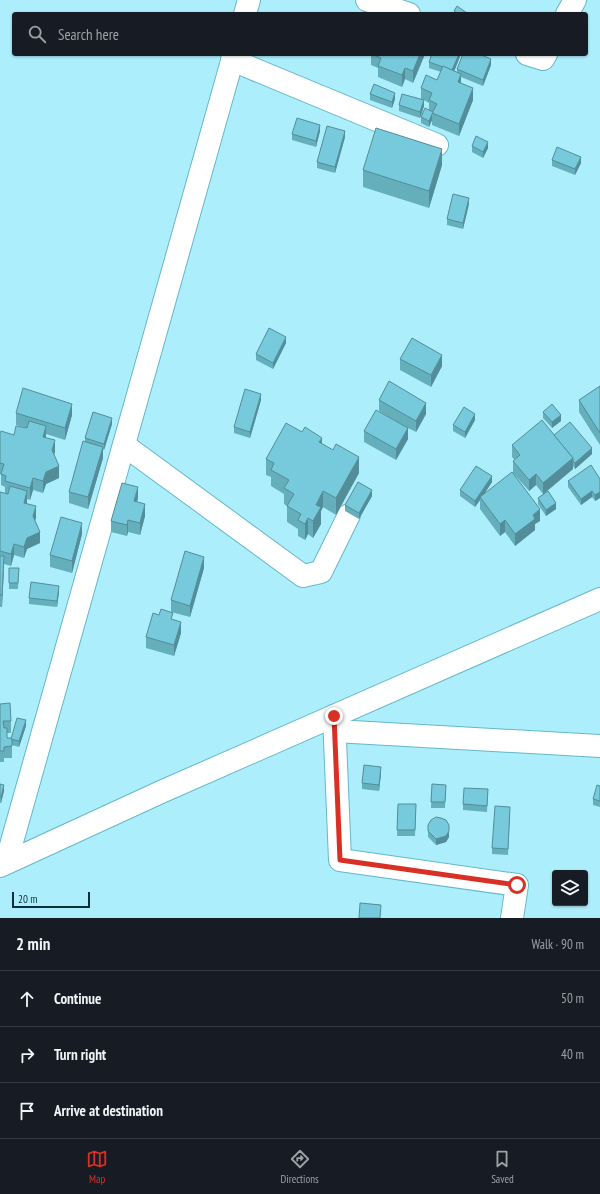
<!DOCTYPE html>
<meta charset="utf-8">
<style>
body{margin:0;font-family:"PT Sans Narrow",sans-serif;background:#242831;color:#f1f3f6}
.controls{position:absolute;right:12px;bottom:12px;display:grid;overflow:hidden;border-radius:4px;box-shadow:0 1px 3px #0004}
.controls button{width:36px;height:36px;display:grid;place-items:center;padding:0;border:0;border-bottom:1px solid #363941;background:#171b24;color:#f1f3f6;font:20px sans-serif}
.scale{position:absolute;left:12px;bottom:10px;width:78px;box-sizing:border-box;padding-left:4px;border:2px solid #0d3138;border-top:0;font-size:11px;line-height:14px;white-space:nowrap;color:#0d3138;-webkit-text-stroke:3px #adeefc;paint-order:stroke}
.stop{position:absolute;width:12px;height:12px;margin:-9px;border:3px solid #d93025;border-radius:50%;background:#fff}
.stop.end{background:#d93025;border-color:#fff;box-shadow:0 1px 4px #0008}
.list{margin:0;padding:0;list-style:none}
h2{display:flex;justify-content:space-between;align-items:center;height:52px;margin:0;padding:0 16px;font-size:17px}
h2 small{font-size:13px;font-weight:400;color:#9ea1a6}
.list li{display:grid;grid-template-columns:26px 1fr auto;gap:12px;align-items:center;box-sizing:border-box;height:56px;padding:0 16px;border-top:1px solid #363941}
.list b{display:block;font-size:15px;white-space:nowrap}
.list em{font-size:13px;font-style:normal;color:#9ea1a6}
.icon{flex:none;width:22px;height:22px;fill:none;stroke:currentColor;stroke-width:2;stroke-linecap:round;stroke-linejoin:round}
.map{position:relative;flex:none;width:600px;height:918px;overflow:hidden}
.search{position:absolute;background:#171b24;box-shadow:0 1px 3px #0004;left:12px;right:12px;top:12px;height:44px;display:flex;align-items:center;gap:10px;box-sizing:border-box;padding:0 14px;border-radius:4px;color:#9ea1a6;font-size:15px}
.sheet{height:220px;background:#171b24}
nav{display:flex;justify-content:space-around;align-items:center;box-sizing:border-box;height:56px;border-top:1px solid #363941;background:#171b24;font-size:11px;color:#9ea1a6}
nav a{display:grid;justify-items:center;gap:2px}
nav .on{color:#d93025}
.map>svg:first-child{display:block}
.lines{fill:none;stroke-linecap:round;stroke-linejoin:round}
.minor-casing{stroke:#64b8c9;stroke-width:24}
.minor{stroke:#fff;stroke-width:22}
.wall{fill:#65aebc}
.shaded-wall{fill:#538d99}
.building{fill:#76cadb;stroke:#538d99}
.route{stroke:#d93025;stroke-width:5}
</style>
<div class="map">
<svg width="600" height="918" viewBox="0 0 600 918">
<rect width="100%" height="100%" fill="#adeefc"/>
<g class="lines">
<defs>
<g id="minor">
<path d="M367,0L409,14"/>
<path d="M245,14L249,0"/>
<path d="M567,14L575,0"/>
<path d="M527,54L543,59L546,54"/>
<path d="M232,60L437,145"/>
<path d="M124,445L303,576L321,572L349,515"/>
<path d="M334,716L340,860L517,885L512,918"/>
<path d="M335,731L600,746"/>
<path d="M6,863L234,54"/>
<path d="M0,866L161,792L600,599"/>
</g>
</defs>
<use href="#minor" class="minor-casing"/>
<use href="#minor" class="minor"/>
</g>
<g class="wall">
<path d="M371,54H425L413,83L405,79L402,87L378,77V68L371,65Z"/>
<path d="M461,54L454,71L457,72V69L491,65L483,86L461,77V83L473,100L459,136L432,125V120L429,127L421,123V117L429,110V103L424,100V106L420,118L399,111V105L421,99V88L437,80L441,72L429,68V62Z"/>
<path d="M370,94L395,99L392,108L370,100Z"/>
<path d="M320,131L316,147L292,140V134Z"/>
<path d="M345,137L335,173L317,168V162Z"/>
<path d="M472,146L488,148L483,158L472,152Z"/>
<path d="M552,160L581,163L575,175L552,166Z"/>
<path d="M442,165L429,208L363,187V170Z"/>
<path d="M469,204L463,229L447,225V219Z"/>
<path d="M286,343L273,369L256,360V354Z"/>
<path d="M400,359L442,366L431,387L400,370Z"/>
<path d="M600,386V445L579,412V400Z"/>
<path d="M261,400L250,438L234,433V427Z"/>
<path d="M379,400L426,414L416,432L408,428V439L396,460L364,442V431L407,428L379,411Z"/>
<path d="M543,412L561,421L552,428L543,418Z"/>
<path d="M16,413L72,415L65,440L46,434V438L55,452L54,454L59,478L46,484L43,493L33,490L30,500L27,499V503L36,518L35,520L40,543L27,549L24,558L14,555L11,566L4,564L2,607H0V492L8,494L5,493V487L1,485V475L0,474V433L14,435L27,428L16,425Z"/>
<path d="M475,420L465,438L453,431V425Z"/>
<path d="M112,424L104,450H103V458L88,509L69,503V492L85,442V438Z"/>
<path d="M554,435L592,454L575,469L573,466V469L545,493L556,509L546,516L538,504V498L543,494L536,485L529,491L513,473V461L515,460L512,457V445Z"/>
<path d="M322,444L359,473L336,515L323,507L321,511V524L313,538L308,534L305,540L298,536V529L287,522V506L284,504V494L271,486V477L266,475V459Z"/>
<path d="M600,479V498L595,501L592,497L581,505L568,487V481Z"/>
<path d="M492,482L484,494L540,521L535,524V530L515,546L505,532L500,536L480,509V500L475,507L460,496V490Z"/>
<path d="M372,496L359,519L345,511V505Z"/>
<path d="M138,498L137,502L145,516L140,535L128,532L127,536L111,532V521Z"/>
<path d="M82,534L72,573L50,567V555Z"/>
<path d="M9,568H19L18,589H9Z"/>
<path d="M204,568L190,617L171,612V600Z"/>
<path d="M59,592L57,607L29,604V598Z"/>
<path d="M173,619L181,633L174,656L146,648V637Z"/>
<path d="M0,704L11,721V733H7V738H11L26,726L19,747L12,745V758H4V762H0Z"/>
<path d="M381,773L379,791L362,789V783Z"/>
<path d="M0,784L4,791L1,803H0Z"/>
<path d="M432,784L446,785L445,808H431Z"/>
<path d="M600,786V807L593,805V799Z"/>
<path d="M488,789L487,812L463,810V804Z"/>
<path d="M398,804H416L415,836H397Z"/>
<path d="M510,813L508,855L492,854V848Z"/>
<path d="M428,825L449,831V837L446,842L436,845L428,837Z"/>
</g>
<g class="shaded-wall">
<path d="M420,54H425L413,83V71Z"/>
<path d="M459,54H461L452,77V71Z"/>
<path d="M491,59V65L483,86V80Z"/>
<path d="M405,68V79L402,87V75Z"/>
<path d="M461,74V86L458,82Z"/>
<path d="M473,88V100L459,136V124Z"/>
<path d="M395,93V99L392,108V102Z"/>
<path d="M424,100V106L420,118V112Z"/>
<path d="M432,114V120L429,127V121Z"/>
<path d="M320,125V131L316,147V141Z"/>
<path d="M345,131V137L335,173V167Z"/>
<path d="M488,142V148L483,158V152Z"/>
<path d="M442,149V165L429,208V191Z"/>
<path d="M581,157V163L575,175V169Z"/>
<path d="M469,198V204L463,229V223Z"/>
<path d="M286,337V343L273,369V363Z"/>
<path d="M442,355V366L431,387V375Z"/>
<path d="M261,394V400L250,438V432Z"/>
<path d="M426,403V414L416,432V421Z"/>
<path d="M72,404V415L65,440V428Z"/>
<path d="M475,414V420L465,438V432Z"/>
<path d="M561,415V421L552,428V422Z"/>
<path d="M112,418V424L104,450V444Z"/>
<path d="M46,426V437L43,448V437Z"/>
<path d="M408,428V439L396,460V449Z"/>
<path d="M322,438V454L319,442Z"/>
<path d="M55,440V452L52,462V450Z"/>
<path d="M103,447V458L88,509V497Z"/>
<path d="M592,448V454L575,469V463Z"/>
<path d="M359,457V473L336,515V498Z"/>
<path d="M573,458V469L543,494V483Z"/>
<path d="M59,466V478L46,484L43,493V481L46,472Z"/>
<path d="M536,474V485L529,491V480Z"/>
<path d="M492,476V482L481,499L480,497V500L475,507V501Z"/>
<path d="M33,478V490L30,500V488Z"/>
<path d="M138,487V498L134,512V501Z"/>
<path d="M372,490V496L359,519V513Z"/>
<path d="M27,491V503L24,514V503Z"/>
<path d="M323,491V507L321,511V524L313,538V521L316,505Z"/>
<path d="M592,491V497L581,505V499Z"/>
<path d="M600,492V498L595,501V495Z"/>
<path d="M556,503V509L546,516V510Z"/>
<path d="M145,504V516L140,535V523Z"/>
<path d="M36,506V518L33,527V516Z"/>
<path d="M540,509V521L535,524V530L515,546V534L533,515Z"/>
<path d="M308,518V534L305,540V524Z"/>
<path d="M128,520V532L127,536V525Z"/>
<path d="M505,520V532L500,536V524Z"/>
<path d="M82,523V534L72,573V561Z"/>
<path d="M40,532V543L27,549L24,558V547L27,538Z"/>
<path d="M14,544V555L11,566V554Z"/>
<path d="M4,556V567L2,607V595Z"/>
<path d="M204,557V568L190,617V606Z"/>
<path d="M59,586V592L57,607V601Z"/>
<path d="M181,622V633L174,656V645Z"/>
<path d="M26,720V726L19,747V741Z"/>
<path d="M381,767V773L379,791V785Z"/>
<path d="M4,785V791L1,803V797Z"/>
<path d="M449,825V837L446,842L436,845V839Z"/>
</g>
<g class="building">
<path d="M457,6L467,13L466,14H458L454,11Z"/>
<path d="M372,54H420L413,71L405,68L402,75L378,66L381,58Z"/>
<path d="M432,54H459L452,70L429,62Z"/>
<path d="M463,54H479L491,59L483,80L457,69Z"/>
<path d="M443,66L461,74L458,82L473,88L459,124L432,113L437,104L429,100L432,93L421,88L426,75L437,80Z"/>
<path d="M374,84L395,93L392,102L370,94Z"/>
<path d="M402,94L424,100L420,112L399,105Z"/>
<path d="M425,108L433,112L429,121L421,117Z"/>
<path d="M297,118L320,125L316,141L292,134Z"/>
<path d="M327,126L345,131L335,167L317,162Z"/>
<path d="M376,128L442,149L429,191L363,170Z"/>
<path d="M476,136L488,142L483,152L472,146Z"/>
<path d="M557,147L581,157L575,169L552,160Z"/>
<path d="M453,194L469,198L463,223L447,219Z"/>
<path d="M269,328L286,337L273,363L256,354Z"/>
<path d="M412,338L442,355L431,375L400,359Z"/>
<path d="M389,381L426,403L416,421L379,400Z"/>
<path d="M600,386V433L579,400Z"/>
<path d="M23,388L72,404L65,428L16,413Z"/>
<path d="M245,389L261,394L250,432L234,427Z"/>
<path d="M552,404L561,415L552,422L543,412Z"/>
<path d="M464,407L475,414L465,432L453,425Z"/>
<path d="M376,410L408,428L396,449L364,431Z"/>
<path d="M93,412L112,418L104,444L85,438Z"/>
<path d="M542,420L573,458L543,483L536,474L529,480L513,461L520,455L512,445Z"/>
<path d="M29,421L46,426L43,437L55,440L52,450L59,466L46,472L43,481L33,478L30,488L5,481L6,476L1,474L4,464L0,463V433L1,431L14,435L16,426L27,428Z"/>
<path d="M570,422L592,448L575,463L573,461V458L554,435Z"/>
<path d="M286,423L302,432L305,427L322,438L319,442L333,450L336,444L359,457L336,498L323,491L316,505L321,507L313,521L308,518L305,524L298,520L301,514L287,506L294,494L284,488L289,480L271,470L274,463L266,459Z"/>
<path d="M83,441L103,447L88,497L69,492Z"/>
<path d="M591,465L600,479V492L595,495L592,491L581,499L568,481Z"/>
<path d="M476,466L492,476L475,501L460,490Z"/>
<path d="M512,472L540,509L533,515L535,519L515,534L505,520L500,524L480,497Z"/>
<path d="M358,482L372,490L359,513L345,505Z"/>
<path d="M122,483L138,487L134,501L145,504L140,523L128,520L127,525L111,521Z"/>
<path d="M10,486L27,491L24,503L36,506L33,516L40,532L27,538L24,547L14,544L11,554L0,551V492L8,494Z"/>
<path d="M548,491L556,503L546,510L538,498Z"/>
<path d="M61,517L82,523L72,561L50,555Z"/>
<path d="M185,551L204,557L190,606L171,600Z"/>
<path d="M0,556H4L2,595H0Z"/>
<path d="M9,568H19L18,583H9Z"/>
<path d="M31,582L59,586L57,601L29,598Z"/>
<path d="M161,609L173,613L171,619L181,622L174,645L146,637L153,613L159,615Z"/>
<path d="M10,703L11,721H3L4,728H7V738H12V746L4,747V751H0V704Z"/>
<path d="M17,718L26,720L19,741L11,739Z"/>
<path d="M364,765L381,767L379,785L362,783Z"/>
<path d="M0,784L4,785L1,797H0Z"/>
<path d="M432,784L446,785L445,802H431Z"/>
<path d="M597,785L600,786V801L593,799Z"/>
<path d="M464,788L488,789L487,806L463,804Z"/>
<path d="M398,804H416L415,830H397Z"/>
<path d="M495,806L510,807L508,849L492,848Z"/>
<path d="M436,817L441,818L446,820L449,825V831L446,836L436,839L428,831V825L431,820Z"/>
<path d="M360,903L381,905L380,918H359Z"/>
</g>
<g class="lines">
<path class="route" d="M334,716L340,860L517,885"/>
</g>
</svg>
<div class="controls">
<button><svg class="icon" aria-label="layers" viewBox="0 0 24 24"><path d="M12 4l9 5-9 5-9-5zM3 14l9 5 9-5"/></svg></button>
</div>
<div class="scale">20 m</div>
<div class="stop" style="left:517px;top:885px"></div>
<div class="stop end" style="left:334px;top:716px"></div>
<div class="search"><svg class="icon" aria-label="search" viewBox="0 0 24 24"><circle cx="10" cy="10" r="6"/><path d="M15 15l6 6"/></svg>Search here</div>
</div>
<section class="sheet">
<h2>2 min<small>Walk · 90 m</small></h2>
<ul class="list">
<li><svg class="icon" aria-label="ahead" viewBox="0 0 24 24"><path d="M12 20V5M6 11l6-6 6 6"/></svg><div><b>Continue</b></div><em>50 m</em></li>
<li><svg class="icon" aria-label="right" viewBox="0 0 24 24"><path d="M7 20v-9h11M14 6l5 5-5 5"/></svg><div><b>Turn right</b></div><em>40 m</em></li>
<li><svg class="icon" aria-label="arrive" viewBox="0 0 24 24"><path d="M6 21V4h12l-3 4 3 4H6"/></svg><div><b>Arrive at destination</b></div></li>
</ul>
</section>
<nav>
<a class="on"><svg class="icon" aria-label="map" viewBox="0 0 24 24"><path d="M3 6l6-2 6 2 6-2v14l-6 2-6-2-6 2zM9 4v14M15 6v14"/></svg>Map</a>
<a><svg class="icon" aria-label="directions" viewBox="0 0 24 24"><path d="M12 3l9 9-9 9-9-9zM9 14v-3h6M13 9l2 2-2 2"/></svg>Directions</a>
<a><svg class="icon" aria-label="saved" viewBox="0 0 24 24"><path d="M7 4h10v16l-5-4-5 4z"/></svg>Saved</a>
</nav>
